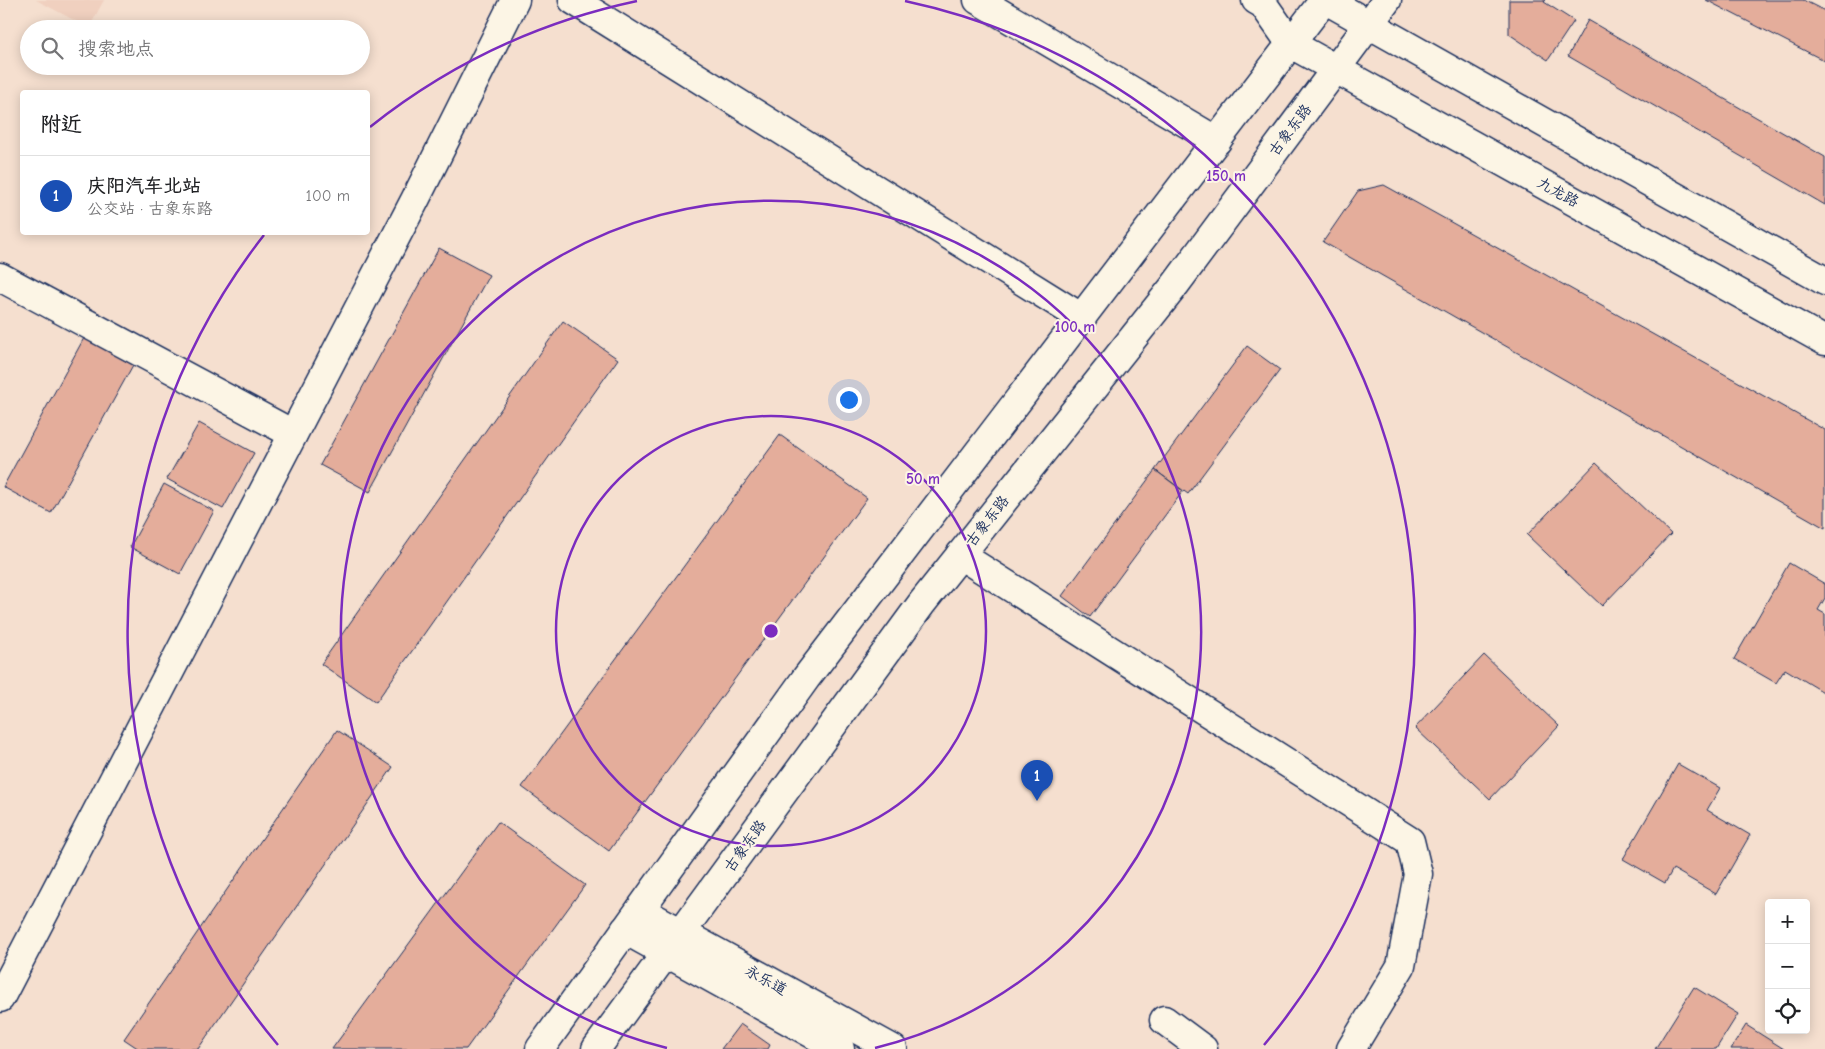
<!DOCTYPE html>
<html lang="zh">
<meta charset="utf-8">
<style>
body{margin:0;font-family:"Comic Neue","LXGW WenKai TC",sans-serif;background:#f6f6f6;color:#202124}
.controls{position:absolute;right:15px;bottom:15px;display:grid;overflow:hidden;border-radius:5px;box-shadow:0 2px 12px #0003}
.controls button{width:45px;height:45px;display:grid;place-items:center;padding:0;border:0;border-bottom:1px solid #e0e0e0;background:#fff;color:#202124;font:25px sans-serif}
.you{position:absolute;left:848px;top:399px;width:18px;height:18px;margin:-12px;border:4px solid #fff;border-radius:50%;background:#1a73e8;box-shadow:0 0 0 8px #1a73e833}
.badge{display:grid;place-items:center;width:32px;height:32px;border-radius:50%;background:#1f6fb2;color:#fff;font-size:16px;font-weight:700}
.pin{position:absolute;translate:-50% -41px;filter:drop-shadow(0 1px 2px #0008)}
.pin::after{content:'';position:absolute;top:26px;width:18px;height:15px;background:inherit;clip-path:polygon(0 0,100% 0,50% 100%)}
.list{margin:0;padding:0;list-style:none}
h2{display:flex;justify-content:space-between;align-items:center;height:65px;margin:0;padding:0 20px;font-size:21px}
h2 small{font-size:16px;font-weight:400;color:#757577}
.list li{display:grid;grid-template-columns:32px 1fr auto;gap:15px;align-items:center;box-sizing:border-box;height:80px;padding:0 20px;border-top:1px solid #e0e0e0}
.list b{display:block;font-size:19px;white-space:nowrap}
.list p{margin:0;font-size:16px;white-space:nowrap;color:#757577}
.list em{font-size:16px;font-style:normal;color:#757577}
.icon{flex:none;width:28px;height:28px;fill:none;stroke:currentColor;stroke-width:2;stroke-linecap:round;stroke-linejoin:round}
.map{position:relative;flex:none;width:1825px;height:1049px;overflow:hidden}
.search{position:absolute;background:#fff;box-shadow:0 2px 12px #0003;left:20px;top:20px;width:350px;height:55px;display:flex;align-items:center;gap:12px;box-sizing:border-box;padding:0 18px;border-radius:28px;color:#757577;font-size:19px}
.panel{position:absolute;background:#fff;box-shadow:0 2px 12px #0003;left:20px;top:90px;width:350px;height:145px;border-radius:5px}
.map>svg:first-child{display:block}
.built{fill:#f0d0bf}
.building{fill:#e4ad9b;stroke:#1b2f5e}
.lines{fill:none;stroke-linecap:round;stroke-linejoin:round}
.minor-casing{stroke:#1b2f5e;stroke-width:31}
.major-casing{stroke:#1b2f5e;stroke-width:31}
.minor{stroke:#fcf5e5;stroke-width:28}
.major{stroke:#fcf5e5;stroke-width:28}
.ring{fill:none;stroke:#7b2cbf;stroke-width:2.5}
.labels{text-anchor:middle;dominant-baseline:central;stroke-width:4;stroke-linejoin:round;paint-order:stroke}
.street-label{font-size:15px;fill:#1b2f5e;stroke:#fcf5e5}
.centre{fill:#7b2cbf;stroke:#fcf5e5;stroke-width:2.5}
.ring-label{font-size:15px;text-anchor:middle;font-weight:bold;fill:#7b2cbf;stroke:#fcf5e5;stroke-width:4;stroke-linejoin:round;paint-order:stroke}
</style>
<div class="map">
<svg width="1825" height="1049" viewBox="0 0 1825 1049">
<rect width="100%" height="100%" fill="#f5dfcf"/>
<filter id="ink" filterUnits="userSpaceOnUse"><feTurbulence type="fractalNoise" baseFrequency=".02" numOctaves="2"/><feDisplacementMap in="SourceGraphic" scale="10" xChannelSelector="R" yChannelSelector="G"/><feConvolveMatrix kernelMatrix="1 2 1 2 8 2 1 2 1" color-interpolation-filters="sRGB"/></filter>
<g filter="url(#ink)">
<path class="built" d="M36,0H104L89,28Z"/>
<g class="building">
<path d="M1509,0H1546L1544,2L1574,21L1548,60L1509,34Z"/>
<path d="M1706,0H1803L1825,11V61Z"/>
<path d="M1588,20L1825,157V205L1568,56Z"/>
<path d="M1384,185L1825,430V528L1323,242L1358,191Z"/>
<path d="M439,248L489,275L370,492L320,465Z"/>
<path d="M563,321L618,359L376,702L321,664Z"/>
<path d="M84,338L133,365L51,513L3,487Z"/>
<path d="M1247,346L1280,370L1188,494L1155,470Z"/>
<path d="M199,423L254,453L223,509L167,479Z"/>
<path d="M780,435L867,498L609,851L522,787Z"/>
<path d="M1596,463L1671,534L1602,606L1527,535Z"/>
<path d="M1155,470L1183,491L1090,617L1062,596Z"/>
<path d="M164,484L214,511L180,574L130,547Z"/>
<path d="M1789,563L1825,584V598L1818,610L1825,614V693L1785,669L1776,683L1734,659Z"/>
<path d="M1484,655L1559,726L1490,799L1415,728Z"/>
<path d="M337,730L393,767L198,1049H139L124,1039Z"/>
<path d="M1678,764L1720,788L1707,810L1750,835L1716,894L1673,869L1665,883L1623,859Z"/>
<path d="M498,822L585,885L466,1049H332Z"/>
<path d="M1694,987L1738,1014L1716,1049H1655Z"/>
<path d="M740,1024L770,1045L768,1049H721Z"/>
<path d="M1746,1025L1784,1049H1731Z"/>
</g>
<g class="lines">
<defs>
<g id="minor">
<path d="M573,0L1082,318"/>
<path d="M978,0L1217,141"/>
<path d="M1256,0L1263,4L1291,44"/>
<path d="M0,277L293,434"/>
<path d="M960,555L1410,841L1418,874L1401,966L1351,1049"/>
<path d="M640,910L893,1049"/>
<path d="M625,930L840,1049"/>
<path d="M0,998L415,200L515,0"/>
<path d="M1164,1020L1203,1049"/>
</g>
<g id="major">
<path d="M1326,0L1825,281"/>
<path d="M1291,44L1825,341"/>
<path d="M540,1049L806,678L1324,0"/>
<path d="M596,1049L922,603L1172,289L1387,0"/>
</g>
</defs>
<use href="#minor" class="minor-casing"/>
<use href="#major" class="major-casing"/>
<use href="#minor" class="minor"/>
<use href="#major" class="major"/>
</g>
</g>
<g class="ring">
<circle cx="771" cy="631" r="215"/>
<path d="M667 1048A430 430 0 1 1 875 1048"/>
<path d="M278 1045A644 644 0 0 1 264 235M370 127A644 644 0 0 1 637 1M905 1A644 644 0 0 1 1264 1045"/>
</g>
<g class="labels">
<g class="street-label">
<text transform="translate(1290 130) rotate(-53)">古象东路</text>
<text transform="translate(1558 192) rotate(29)">九龙路</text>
<text transform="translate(987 521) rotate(-52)">古象东路</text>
<text transform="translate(745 846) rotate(-54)">古象东路</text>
<text transform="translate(766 980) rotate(29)">永乐道</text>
</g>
</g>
<circle cx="771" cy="631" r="8" class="centre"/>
<g class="ring-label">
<text x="1226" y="181">150 m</text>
<text x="1075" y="332">100 m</text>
<text x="923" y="484">50 m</text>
</g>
</svg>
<div class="controls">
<button>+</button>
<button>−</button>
<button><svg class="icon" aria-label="locate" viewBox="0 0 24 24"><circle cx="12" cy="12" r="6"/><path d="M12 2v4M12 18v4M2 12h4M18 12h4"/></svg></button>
</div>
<div class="you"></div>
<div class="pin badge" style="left:1037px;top:801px;background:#1a4fb4">1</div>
<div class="search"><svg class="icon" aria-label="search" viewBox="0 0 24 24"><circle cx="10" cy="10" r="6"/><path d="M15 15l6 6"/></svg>搜索地点</div>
<section class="panel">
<h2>附近<small></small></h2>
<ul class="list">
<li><span class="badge" style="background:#1a4fb4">1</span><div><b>庆阳汽车北站</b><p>公交站 · 古象东路</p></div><em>100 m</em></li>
</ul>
</section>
</div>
